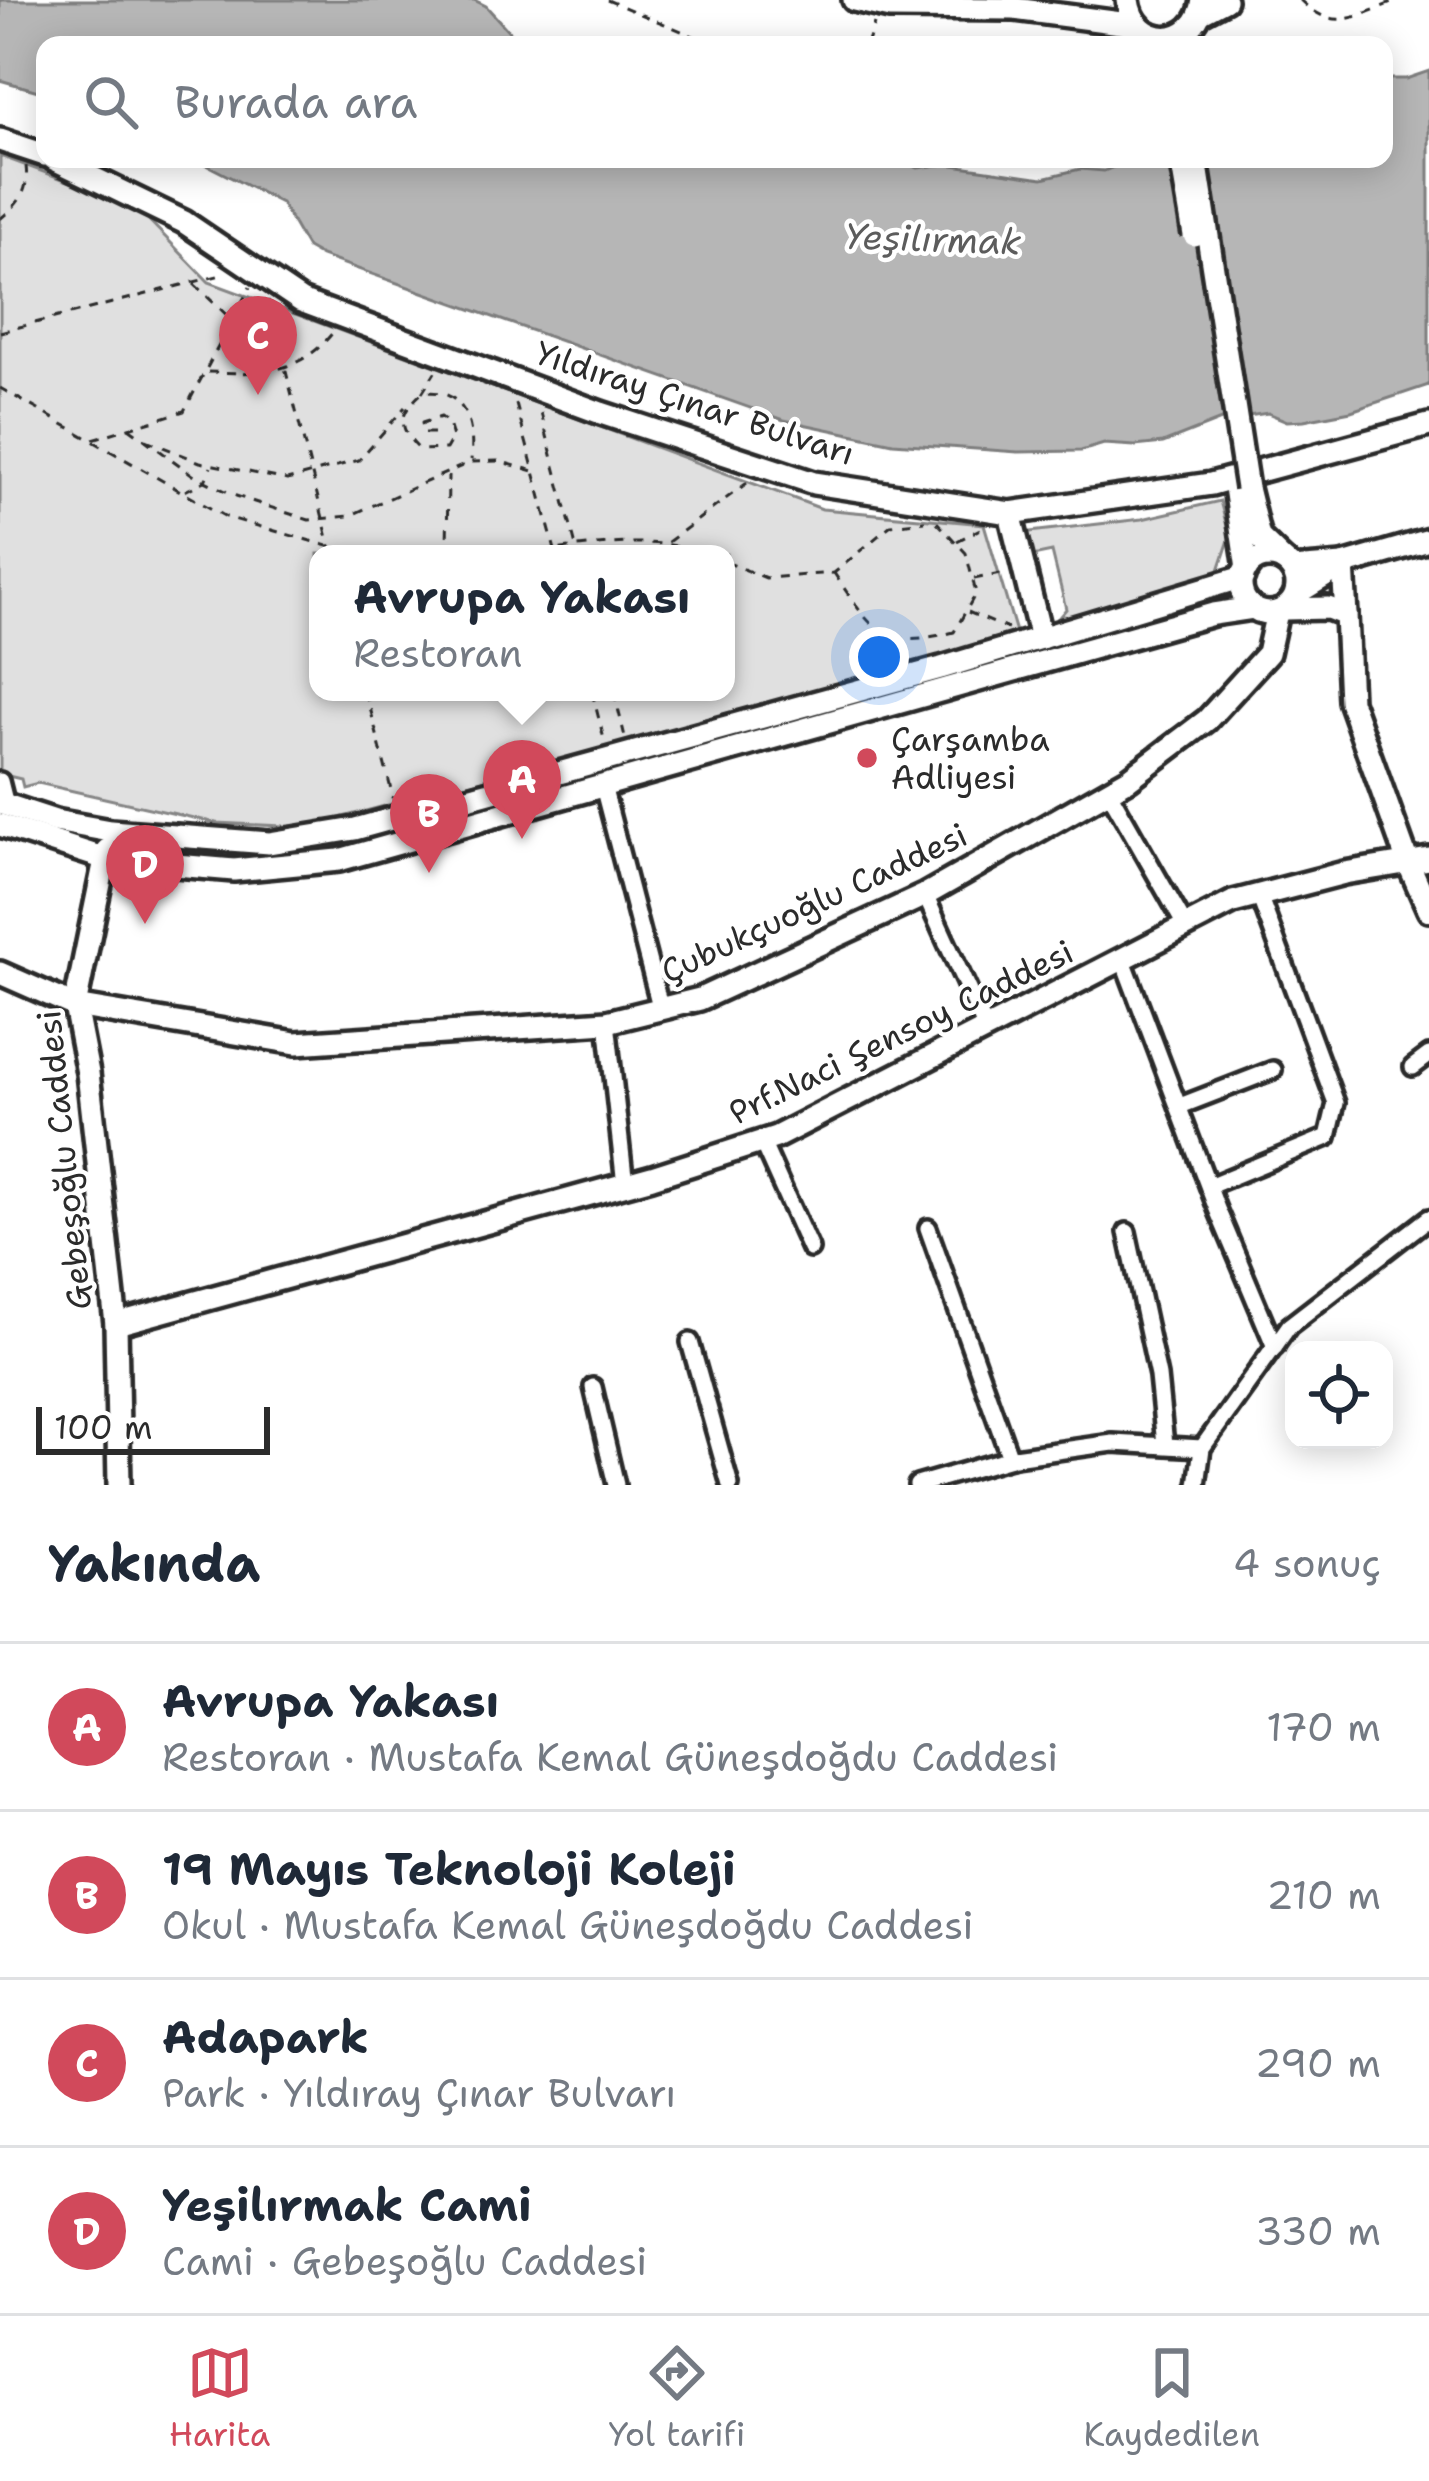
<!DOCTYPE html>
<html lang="tr">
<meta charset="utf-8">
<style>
body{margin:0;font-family:"Shantell Sans",sans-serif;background:#f2f2f3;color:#1f2937}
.controls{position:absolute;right:36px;bottom:36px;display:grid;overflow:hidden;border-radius:24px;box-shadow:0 6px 30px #0003}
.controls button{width:108px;height:108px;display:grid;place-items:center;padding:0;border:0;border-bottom:3px solid #e0e1e3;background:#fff;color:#1f2937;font:60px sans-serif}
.scale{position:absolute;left:36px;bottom:30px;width:234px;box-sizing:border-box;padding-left:12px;border:6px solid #2b2b2b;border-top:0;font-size:33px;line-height:42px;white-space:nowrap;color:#2b2b2b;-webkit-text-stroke:9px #fff;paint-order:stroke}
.you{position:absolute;left:879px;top:657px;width:42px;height:42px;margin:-30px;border:9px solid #fff;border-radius:50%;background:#1a73e8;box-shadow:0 0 0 18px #1a73e833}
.badge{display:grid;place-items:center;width:78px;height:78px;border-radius:50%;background:#d1495b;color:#fff;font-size:39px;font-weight:700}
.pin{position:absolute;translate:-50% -99px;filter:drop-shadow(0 3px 6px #0008)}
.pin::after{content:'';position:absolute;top:63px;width:42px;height:36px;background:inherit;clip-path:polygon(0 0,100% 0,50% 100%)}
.popup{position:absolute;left:309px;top:545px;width:426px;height:156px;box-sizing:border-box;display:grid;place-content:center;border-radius:24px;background:#fff;filter:drop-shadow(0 3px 9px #0005);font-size:39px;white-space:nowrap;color:#747a83}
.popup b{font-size:45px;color:#1f2937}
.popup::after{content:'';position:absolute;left:50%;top:100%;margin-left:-24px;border:24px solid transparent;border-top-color:#fff}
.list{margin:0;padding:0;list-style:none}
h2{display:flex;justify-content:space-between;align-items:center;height:156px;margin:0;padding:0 48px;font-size:51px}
h2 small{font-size:39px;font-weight:400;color:#747a83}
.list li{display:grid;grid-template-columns:78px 1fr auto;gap:36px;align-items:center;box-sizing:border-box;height:168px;padding:0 48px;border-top:3px solid #e0e1e3}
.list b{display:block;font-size:45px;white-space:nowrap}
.list p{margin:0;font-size:39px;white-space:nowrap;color:#747a83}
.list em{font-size:39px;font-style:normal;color:#747a83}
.icon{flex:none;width:66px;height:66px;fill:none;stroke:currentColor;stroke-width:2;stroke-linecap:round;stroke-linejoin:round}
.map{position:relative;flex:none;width:1429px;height:1485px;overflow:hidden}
.search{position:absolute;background:#fff;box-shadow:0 6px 30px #0003;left:36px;right:36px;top:36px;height:132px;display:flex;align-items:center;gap:30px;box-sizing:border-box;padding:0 42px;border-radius:24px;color:#747a83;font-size:45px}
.sheet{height:828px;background:#fff}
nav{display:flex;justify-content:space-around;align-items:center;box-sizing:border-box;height:168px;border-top:3px solid #e0e1e3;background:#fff;font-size:33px;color:#747a83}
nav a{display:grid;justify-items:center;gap:6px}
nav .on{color:#d1495b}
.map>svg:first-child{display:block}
.green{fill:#e0e0e0;stroke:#868686;stroke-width:3;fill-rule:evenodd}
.water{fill:#b6b6b6;stroke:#7e7e7e;stroke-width:3}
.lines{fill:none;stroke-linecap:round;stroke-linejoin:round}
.street-casing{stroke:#2b2b2b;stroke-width:24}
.secondary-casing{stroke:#2b2b2b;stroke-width:30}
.path{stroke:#2b2b2b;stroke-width:3;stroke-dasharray:9 9;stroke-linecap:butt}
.street{stroke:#fff;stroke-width:15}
.secondary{stroke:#fff;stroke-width:21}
.secondary-bridge-casing{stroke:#2b2b2b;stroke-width:30;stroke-linecap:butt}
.secondary-bridge{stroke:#fff;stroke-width:21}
.poi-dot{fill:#d1495b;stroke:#fff;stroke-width:4.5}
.labels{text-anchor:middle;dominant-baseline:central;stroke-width:9;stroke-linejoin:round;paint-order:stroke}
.street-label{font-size:33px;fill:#2b2b2b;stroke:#fff}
.poi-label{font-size:33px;fill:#2b2b2b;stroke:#fff;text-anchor:start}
.water-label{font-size:36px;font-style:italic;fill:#5c5c5c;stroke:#fff}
</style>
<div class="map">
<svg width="1429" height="1485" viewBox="0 0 1429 1485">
<rect width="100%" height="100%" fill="#fff"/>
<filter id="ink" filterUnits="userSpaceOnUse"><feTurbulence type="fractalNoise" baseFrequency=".00833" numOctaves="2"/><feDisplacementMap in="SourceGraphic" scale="24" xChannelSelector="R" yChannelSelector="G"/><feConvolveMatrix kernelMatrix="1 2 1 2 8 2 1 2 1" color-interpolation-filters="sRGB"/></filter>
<g filter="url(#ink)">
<g class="green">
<path d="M0,156L134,205L209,282L822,509L984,524L1018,639L305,827L216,823L38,783L23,787L21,779L0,774ZM318,554H726V692H318Z"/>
<path d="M1220,501L1230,537L1217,576L1072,625L1055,622L1066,609L1052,552L1028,557L1021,533L1142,519Z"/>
</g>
<g class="water">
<path d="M0,0H474L486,6L521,45H45V93L0,80Z"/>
<path d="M1429,71V385L1351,411L1304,420L1287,421L1268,413L1221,420L1163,443L1135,446L1104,444L1081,451L1018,452L893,443L784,420L321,256L307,248L281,203L195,159H896L918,168L946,164L1043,178L1080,169L1104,171L1123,163L1139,167L1183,159H1384V79H1406Z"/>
</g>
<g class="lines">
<defs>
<g id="street">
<path d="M0,781L6,805"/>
<path d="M603,786L661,1010"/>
<path d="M1109,792L1186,927"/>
<path d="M925,895L987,1031"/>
<path d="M1123,960L1217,1209L1275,1347"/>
<path d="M607,1022L625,1185"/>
<path d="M1413,1067L1429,1055"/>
<path d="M1180,1106L1273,1070"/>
<path d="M762,1142L810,1249"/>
<path d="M1209,1186L1328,1137L1336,1103L1259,895"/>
<path d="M928,1228L1010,1458"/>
<path d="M1127,1232L1158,1376L1165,1445"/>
<path d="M690,1342L730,1485"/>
<path d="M593,1387L616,1485"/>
<path d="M917,1485L1014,1457L1113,1443L1202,1448"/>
<path d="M1197,1485L1202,1448L1289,1326L1429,1218"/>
</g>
<g id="secondary">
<path d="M854,0L890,8L1014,9L1136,25"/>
<path d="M1128,0C1134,50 1197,50 1203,0"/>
<path d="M1202,12L1225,0"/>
<path d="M0,140L45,155"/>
<path d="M54,159L184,222L301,301L601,413L814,483L1010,513L1211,484L1429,425"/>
<path d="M1235,487L1247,569"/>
<path d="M1247,488L1259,537L1285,562"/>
<path d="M1010,513L1041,638"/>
<circle cx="1269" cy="585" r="28"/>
<path d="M1292,569L1343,565L1346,615"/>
<path d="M1296,594L1343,565L1429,540"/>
<path d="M1284,609L1328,608L1346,615L1350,701L1407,860L1429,910"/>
<path d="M0,803L55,821L110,831L269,843L355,829L941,668L1243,577"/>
<path d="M0,825L106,859L234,870L339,860L1213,614L1253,608"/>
<path d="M107,850L75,1006L88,1073L116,1324L119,1485"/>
<path d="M0,973L75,1006L296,1043L607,1022L700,999L925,895L1129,779L1207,720L1268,653L1277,612"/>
<path d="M116,1324L652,1177L776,1137L1233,902L1344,873L1429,859"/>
</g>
</defs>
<use href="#street" class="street-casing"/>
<use href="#secondary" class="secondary-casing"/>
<g class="path">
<path d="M607,0L715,45"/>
<path d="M1300,0C1336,35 1358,14 1400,0"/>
<path d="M867,45L874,24"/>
<path d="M0,219C20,203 29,191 26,166"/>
<path d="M194,284L233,321L275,329"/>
<path d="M268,300L332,554"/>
<path d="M0,332L225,274"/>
<path d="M208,372C260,374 300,375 334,331"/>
<path d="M0,388L226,517L346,551L393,554"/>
<path d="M422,393L435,372"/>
<path d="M516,404L556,554"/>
<path d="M541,413L578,554"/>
<path d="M129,428L193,475L236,496L309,520L349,516L471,462L498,461L534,471"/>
<path d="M434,433H424L422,423L441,417L449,424L453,437L446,449L420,450C397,428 398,414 422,393C465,386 475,426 471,460"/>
<path d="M93,439L184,411L250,287"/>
<path d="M146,440L200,462L287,480L359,460L405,407"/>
<path d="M185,491L205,481L211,467"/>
<path d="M957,541L980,529"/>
<path d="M668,542L747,483"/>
<path d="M447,554L448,476"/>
<path d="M525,554C582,547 652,533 706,554"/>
<path d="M726,562L766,578L834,573L891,525L925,521"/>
<path d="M834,573C873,631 880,650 954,632L976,593L966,553L935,520"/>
<path d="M974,579L1006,573"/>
<path d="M968,612L1008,629"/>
<path d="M366,692L394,801"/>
<path d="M592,692L605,743"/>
<path d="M614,692L625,737"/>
</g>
<use href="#street" class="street"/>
<use href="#secondary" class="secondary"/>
<defs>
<g id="secondary-bridge">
<path d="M1181,159L1194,235"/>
<path d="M1196,159L1247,488"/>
</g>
</defs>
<use href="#secondary-bridge" class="secondary-bridge-casing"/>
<use href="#secondary-bridge" class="secondary-bridge"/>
</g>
</g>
<circle class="poi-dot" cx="867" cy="758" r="12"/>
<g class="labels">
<g class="street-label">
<text transform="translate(695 403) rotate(18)">Yıldıray Çınar Bulvarı</text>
<text transform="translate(814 903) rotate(-25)">Çubukçuoğlu Caddesi</text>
<text transform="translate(901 1032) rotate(-26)">Prf.Naci Şensoy Caddesi</text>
<text transform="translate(64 1160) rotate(-96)">Gebeşoğlu Caddesi</text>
</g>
<g class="poi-label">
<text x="891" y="739">Çarşamba<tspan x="891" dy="38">Adliyesi</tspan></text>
</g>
<g class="water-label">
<text transform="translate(933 239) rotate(2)">Yeşilırmak</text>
</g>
</g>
</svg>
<div class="controls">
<button><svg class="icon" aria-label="locate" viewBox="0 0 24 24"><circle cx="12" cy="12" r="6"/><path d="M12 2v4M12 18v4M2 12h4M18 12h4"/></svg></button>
</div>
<div class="scale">100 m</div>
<div class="you"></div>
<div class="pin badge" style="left:522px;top:839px">A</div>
<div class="popup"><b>Avrupa Yakası</b>Restoran</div>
<div class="pin badge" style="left:429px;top:873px">B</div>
<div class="pin badge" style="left:258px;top:395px">C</div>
<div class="pin badge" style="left:145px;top:924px">D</div>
<div class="search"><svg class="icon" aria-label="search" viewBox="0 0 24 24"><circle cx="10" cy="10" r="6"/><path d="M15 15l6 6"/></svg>Burada ara</div>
</div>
<section class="sheet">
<h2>Yakında<small>4 sonuç</small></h2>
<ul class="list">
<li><span class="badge">A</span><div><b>Avrupa Yakası</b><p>Restoran · Mustafa Kemal Güneşdoğdu Caddesi</p></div><em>170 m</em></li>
<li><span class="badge">B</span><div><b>19 Mayıs Teknoloji Koleji</b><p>Okul · Mustafa Kemal Güneşdoğdu Caddesi</p></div><em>210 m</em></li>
<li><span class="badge">C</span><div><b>Adapark</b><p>Park · Yıldıray Çınar Bulvarı</p></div><em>290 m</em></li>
<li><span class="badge">D</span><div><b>Yeşilırmak Cami</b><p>Cami · Gebeşoğlu Caddesi</p></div><em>330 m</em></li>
</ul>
</section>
<nav>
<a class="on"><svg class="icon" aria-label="map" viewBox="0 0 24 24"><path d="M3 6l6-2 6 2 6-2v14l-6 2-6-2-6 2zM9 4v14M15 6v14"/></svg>Harita</a>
<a><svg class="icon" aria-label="directions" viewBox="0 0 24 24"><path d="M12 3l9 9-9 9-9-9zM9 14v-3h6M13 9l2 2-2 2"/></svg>Yol tarifi</a>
<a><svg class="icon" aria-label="saved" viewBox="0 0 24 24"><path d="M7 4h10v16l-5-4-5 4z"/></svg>Kaydedilen</a>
</nav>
